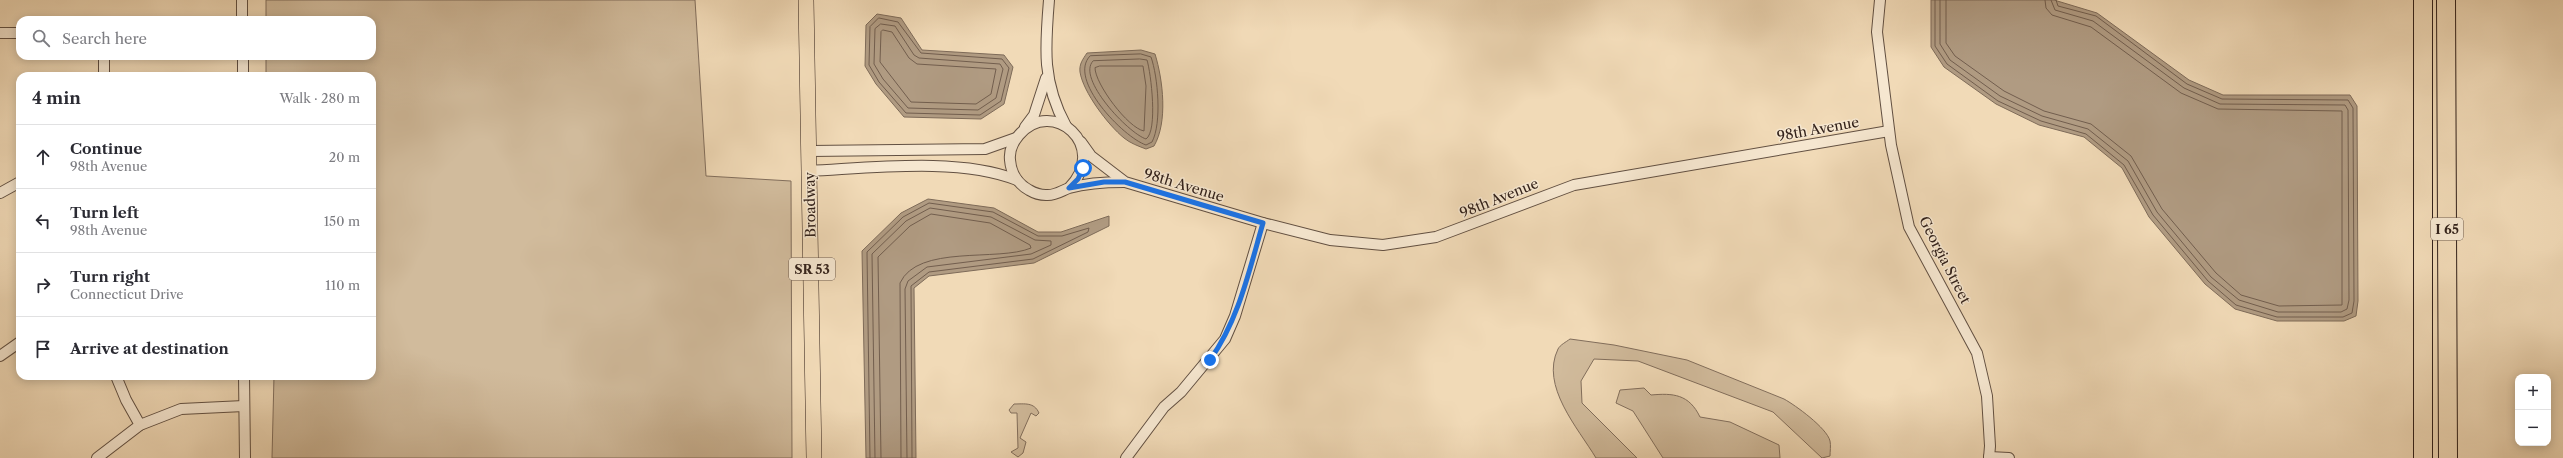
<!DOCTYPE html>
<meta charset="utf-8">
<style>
body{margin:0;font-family:"Libre Caslon Text",serif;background:#f7f7f7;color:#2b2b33}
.controls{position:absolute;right:12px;bottom:12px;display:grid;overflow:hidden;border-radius:8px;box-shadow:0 2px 10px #0003}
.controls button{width:36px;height:36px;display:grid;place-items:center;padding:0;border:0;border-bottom:1px solid #e1e1e2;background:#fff;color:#2b2b33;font:20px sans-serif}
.stop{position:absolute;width:12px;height:12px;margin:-9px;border:3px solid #1a73e8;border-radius:50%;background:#fff}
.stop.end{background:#1a73e8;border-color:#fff;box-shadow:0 1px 4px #0008}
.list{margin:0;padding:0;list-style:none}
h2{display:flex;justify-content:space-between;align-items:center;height:52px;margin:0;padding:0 16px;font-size:17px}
h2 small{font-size:13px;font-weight:400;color:#7c7c81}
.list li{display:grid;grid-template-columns:26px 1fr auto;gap:12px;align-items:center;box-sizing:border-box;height:64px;padding:0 16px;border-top:1px solid #e1e1e2}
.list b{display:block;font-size:15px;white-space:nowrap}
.list p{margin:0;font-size:13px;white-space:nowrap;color:#7c7c81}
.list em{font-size:13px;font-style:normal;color:#7c7c81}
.icon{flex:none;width:22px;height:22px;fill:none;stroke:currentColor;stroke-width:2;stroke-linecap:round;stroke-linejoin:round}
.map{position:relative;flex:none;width:2563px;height:458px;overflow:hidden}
.search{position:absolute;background:#fff;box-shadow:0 2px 10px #0003;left:16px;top:16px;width:360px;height:44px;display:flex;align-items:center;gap:10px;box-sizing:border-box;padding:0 14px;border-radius:12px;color:#7c7c81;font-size:15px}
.panel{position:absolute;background:#fff;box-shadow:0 2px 10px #0003;left:16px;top:72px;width:360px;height:308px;border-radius:12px}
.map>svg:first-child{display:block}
.green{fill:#d1bb9c;stroke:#826e5c}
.water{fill:#b09b82;stroke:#7e6b59}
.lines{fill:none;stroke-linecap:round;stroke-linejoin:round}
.shore{stroke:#725e4e;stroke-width:1}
.street-casing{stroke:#625042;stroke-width:12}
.primary-casing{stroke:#33221b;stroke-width:16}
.highway-casing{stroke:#33221b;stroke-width:20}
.street{stroke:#f6e7d0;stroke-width:10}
.primary{stroke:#f1dab7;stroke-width:15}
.highway{stroke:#f1dab7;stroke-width:18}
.route{stroke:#1a73e8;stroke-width:5}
.labels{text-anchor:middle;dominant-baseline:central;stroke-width:3;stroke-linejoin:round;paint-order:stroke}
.shield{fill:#f6e7d0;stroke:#6e5d51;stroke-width:1}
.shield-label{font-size:13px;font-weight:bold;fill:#33221b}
.street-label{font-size:14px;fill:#33221b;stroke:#f6e7d0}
</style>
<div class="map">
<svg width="2563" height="458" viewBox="0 0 2563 458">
<rect width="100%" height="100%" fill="#f1dab7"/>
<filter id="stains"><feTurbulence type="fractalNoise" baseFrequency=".005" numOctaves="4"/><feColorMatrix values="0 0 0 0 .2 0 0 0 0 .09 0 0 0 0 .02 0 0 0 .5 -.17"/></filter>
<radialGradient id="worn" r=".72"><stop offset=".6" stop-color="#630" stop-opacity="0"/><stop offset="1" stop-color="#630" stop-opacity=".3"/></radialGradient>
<g class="green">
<path d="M266,0H695L706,176L791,181L792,458H272L274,376H372V76H266V56H372V20H266Z"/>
<path d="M1570,339L1614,345L1687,360L1784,399C1795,405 1827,428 1830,441C1831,445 1830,452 1830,456L1822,458L1773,412L1638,361L1594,359L1581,381L1582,403L1637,458H1596C1578,428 1540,386 1558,349C1560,345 1566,342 1570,339Z"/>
<path d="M1644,388L1651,395C1673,393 1689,394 1700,417L1730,422L1779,445L1780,458H1663L1633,411L1616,403L1620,390Z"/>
<path d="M1014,404C1025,404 1034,402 1039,413L1036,416L1031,413L1020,438L1026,442L1023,453L1018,457L1011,452L1018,448L1017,413H1011L1009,410Z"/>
</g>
<g class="water">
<path d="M1931,0H2054L2097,13L2189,80L2223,95H2350L2357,106L2358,301L2356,316L2344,321H2277L2235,309L2205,284L2149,217L2122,168L2084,137L2039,125L1996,104L1944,67L1931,47Z"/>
<path d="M877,14L901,18L922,50L1004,55L1013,67L1004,104L981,119L904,117L876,84L865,66L866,25Z"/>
<path d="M1141,50L1155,54C1163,80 1168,122 1154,146L1146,149C1138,146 1130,143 1124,138C1108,125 1083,92 1080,72C1079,64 1083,59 1087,53Z"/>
<path d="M928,199L994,208L1038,232H1061L1109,216V226L1034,263L929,276L914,288L916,458H866L862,251L901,213Z"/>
</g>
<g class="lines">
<g class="shore">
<path d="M1935,0V46L1947,64L1998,101L2041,121L2086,134L2124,165L2153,215L2208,281L2236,305L2277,317H2343L2352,313L2354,301L2353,108L2348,100L2222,99L2187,84L2096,16L2058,6L2056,0"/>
<path d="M1940,0V44L1950,60L2000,96L2042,116L2088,129L2128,161L2157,212L2211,277L2239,300L2278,312H2341L2347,309L2349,300L2348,110L2345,105L2220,104L2184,88L2093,21L2055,10L2051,0"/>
<path d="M1946,0V43L1955,56L2004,91L2044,111L2091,124L2131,156L2162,209L2216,273L2241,295L2279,306L2342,305V111L2218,109L2181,93L2091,27L2052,15L2046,8L2045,0"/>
<path d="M879,18L898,22L921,53L1002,59L1009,68L1001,101L980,115L906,113L879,82L869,65L870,27Z"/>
<path d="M881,24L895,26L914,55L919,58L1000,64L1003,69L996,98L978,110L908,108L883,79L874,64L875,29Z"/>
<path d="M883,30L892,32L909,58L917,64L996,69L991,94L976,104L911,102L880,62L881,32Z"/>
<path d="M1141,54L1151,57C1158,77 1162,123 1152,142L1146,145C1123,137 1067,79 1090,56Z"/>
<path d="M1140,59L1147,60C1151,73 1158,131 1146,139C1128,133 1076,78 1093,61Z"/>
<path d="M1100,66H1143L1146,86L1144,131C1128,128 1095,84 1095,68Z"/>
<path d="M870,458L867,252L903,217L929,203L993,212L1038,236H1062L1089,228L1088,232L1033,259L929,272L911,286L912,458"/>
<path d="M875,458L872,254L906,221L930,208L991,217L1035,240L1051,241V245L1031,254L927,267L908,281L905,289L907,458"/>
<path d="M881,458L878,257L910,226L931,214L990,223L1030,245L1031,248C998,262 918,244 900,283L901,458"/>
</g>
<defs>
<g id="street">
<path d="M242,0V20"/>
<path d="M1049,0C1045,48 1042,82 1066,126"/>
<path d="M1880,0L1877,32L1891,145L1909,227L1977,353L1987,396L1990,446L1989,458"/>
<path d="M0,33H20"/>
<path d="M104,56V76"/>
<path d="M243,56V76"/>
<path d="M1025,127L1034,115L1046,78"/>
<path d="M1081,142L1091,156L1125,182L1263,223L1330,240L1383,245L1436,237L1574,185L1889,131"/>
<path d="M810,151L985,149L1016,138"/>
<path d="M810,171C871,168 960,157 1017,180"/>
<path d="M1069,188C1110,146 1052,96 1019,135C1013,142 1009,151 1010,160C1011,173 1018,184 1029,190C1034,193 1040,195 1046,195C1055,196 1061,191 1069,188C1087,183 1106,182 1124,182"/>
<path d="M0,193L20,182"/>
<path d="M0,356L20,342"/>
<path d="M116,376L126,400L140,425"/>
<path d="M244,376L245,458"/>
<path d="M1989,457L2009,458"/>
<path d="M97,458L140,425L181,409L244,406"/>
<path d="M1126,458L1164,407L1181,392L1225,339L1235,316L1263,223"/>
</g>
<path id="primary" d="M806,0L814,458"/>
<g id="highway">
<path d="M2423,0V458"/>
<path d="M2446,0L2448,458"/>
</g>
</defs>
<use href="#street" class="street-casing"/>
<use href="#primary" class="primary-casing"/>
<use href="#highway" class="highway-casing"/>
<use href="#street" class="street"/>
<use href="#primary" class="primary"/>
<use href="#highway" class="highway"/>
</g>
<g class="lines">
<path class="route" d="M1083,168L1078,179L1069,188L1104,182H1125L1263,223C1249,271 1239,319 1210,360"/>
</g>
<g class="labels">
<g class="shield">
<rect x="2431" y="218" width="32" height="22" rx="3"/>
<rect x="789" y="258" width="46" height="22" rx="3"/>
</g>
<g class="shield-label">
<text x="2447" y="229">I 65</text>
<text x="812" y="269">SR 53</text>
</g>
<g class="street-label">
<text transform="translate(1818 129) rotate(-10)">98th Avenue</text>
<text transform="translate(1184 185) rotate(17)">98th Avenue</text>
<text transform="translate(1499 198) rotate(-22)">98th Avenue</text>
<text transform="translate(810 205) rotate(-91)">Broadway</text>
<text transform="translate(1945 260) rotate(63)">Georgia Street</text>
</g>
</g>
<rect width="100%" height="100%" filter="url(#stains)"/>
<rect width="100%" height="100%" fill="url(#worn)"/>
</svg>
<div class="controls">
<button>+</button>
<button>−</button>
</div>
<div class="stop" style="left:1083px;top:168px"></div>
<div class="stop end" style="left:1210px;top:360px"></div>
<div class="search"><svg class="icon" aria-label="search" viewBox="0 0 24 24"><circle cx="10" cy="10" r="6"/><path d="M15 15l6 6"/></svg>Search here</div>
<section class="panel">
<h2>4 min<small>Walk · 280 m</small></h2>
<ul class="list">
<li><svg class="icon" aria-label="ahead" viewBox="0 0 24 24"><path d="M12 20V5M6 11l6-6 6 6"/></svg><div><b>Continue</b><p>98th Avenue</p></div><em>20 m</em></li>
<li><svg class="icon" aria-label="left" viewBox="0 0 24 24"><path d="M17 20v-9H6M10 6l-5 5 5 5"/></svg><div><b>Turn left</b><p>98th Avenue</p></div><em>150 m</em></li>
<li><svg class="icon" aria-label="right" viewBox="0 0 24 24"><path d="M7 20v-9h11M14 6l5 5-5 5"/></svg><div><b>Turn right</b><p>Connecticut Drive</p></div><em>110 m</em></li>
<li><svg class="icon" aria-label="arrive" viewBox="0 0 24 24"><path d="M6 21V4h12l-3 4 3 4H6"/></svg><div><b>Arrive at destination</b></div></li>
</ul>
</section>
</div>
